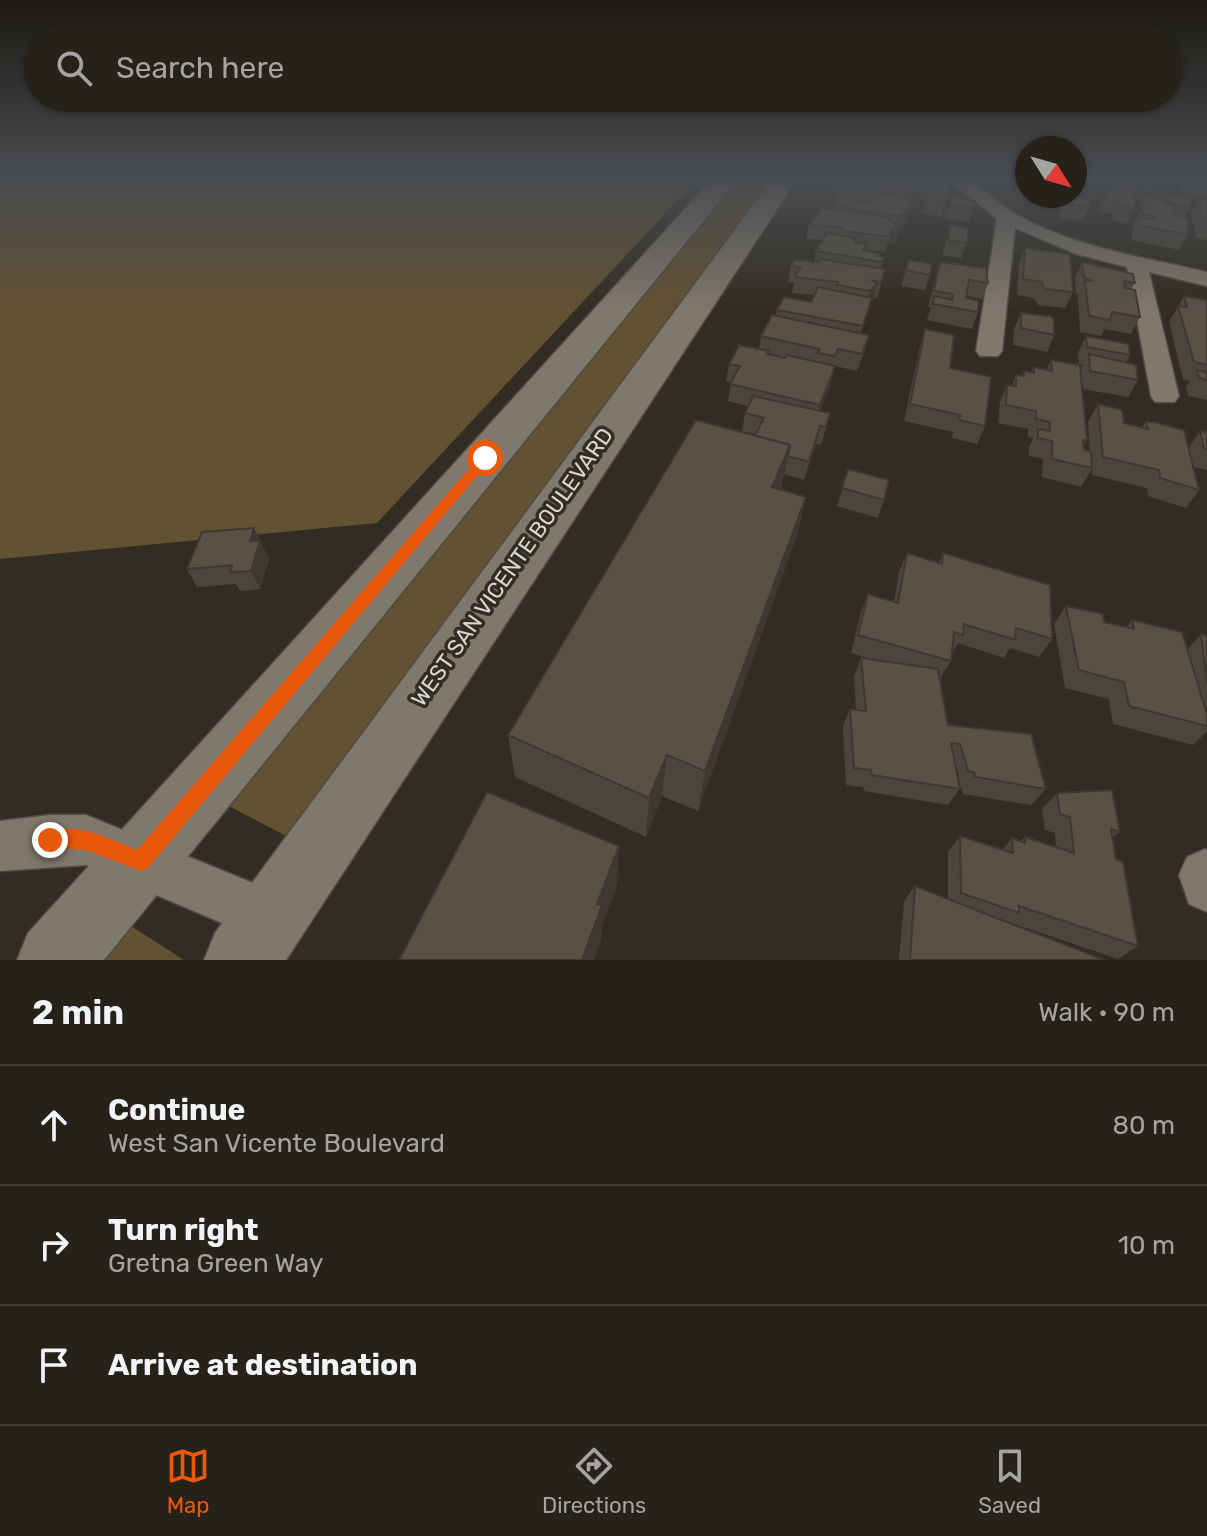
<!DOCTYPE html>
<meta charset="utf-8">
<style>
body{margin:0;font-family:Rubik,sans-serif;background:#2e2a23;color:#f1f3f6}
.compass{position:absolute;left:1015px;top:136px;width:72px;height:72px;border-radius:50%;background:#26221a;box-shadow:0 2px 6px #0004;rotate:127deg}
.stop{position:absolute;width:24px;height:24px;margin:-18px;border:6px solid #ea580c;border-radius:50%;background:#fff}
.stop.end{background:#ea580c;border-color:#fff;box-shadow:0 2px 8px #0008}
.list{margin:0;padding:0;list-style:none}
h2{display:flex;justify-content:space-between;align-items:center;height:104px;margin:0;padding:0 32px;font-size:34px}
h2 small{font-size:26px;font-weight:400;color:#a4a4a2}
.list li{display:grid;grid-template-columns:52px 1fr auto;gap:24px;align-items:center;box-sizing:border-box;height:120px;padding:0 32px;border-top:2px solid #423f39}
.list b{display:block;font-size:30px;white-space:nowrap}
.list p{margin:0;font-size:26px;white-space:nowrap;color:#a4a4a2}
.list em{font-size:26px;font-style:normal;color:#a4a4a2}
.icon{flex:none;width:44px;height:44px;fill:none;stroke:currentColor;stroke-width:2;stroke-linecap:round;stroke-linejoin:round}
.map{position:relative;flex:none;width:1207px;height:960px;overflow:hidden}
.search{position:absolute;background:#26221a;box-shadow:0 2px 6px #0004;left:24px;right:24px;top:24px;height:88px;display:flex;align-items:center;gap:20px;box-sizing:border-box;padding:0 28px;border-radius:44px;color:#a4a4a2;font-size:30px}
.sheet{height:464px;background:#26221a}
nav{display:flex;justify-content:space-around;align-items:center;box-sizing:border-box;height:112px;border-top:2px solid #423f39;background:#26221a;font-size:22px;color:#a4a4a2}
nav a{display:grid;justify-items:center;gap:4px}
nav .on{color:#ea580c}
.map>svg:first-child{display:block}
.green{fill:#625132}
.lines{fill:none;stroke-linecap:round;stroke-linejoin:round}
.minor-casing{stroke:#504b43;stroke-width:3}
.secondary-casing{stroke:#504b43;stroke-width:3}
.minor{fill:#7f786d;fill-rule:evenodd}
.secondary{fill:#7f786d;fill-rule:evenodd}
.wall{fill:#4b463c}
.shaded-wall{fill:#3d3931}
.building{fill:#575146;stroke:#3d3931;stroke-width:2}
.route{fill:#ea580c}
.labels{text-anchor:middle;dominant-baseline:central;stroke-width:7;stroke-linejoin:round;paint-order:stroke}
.street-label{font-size:22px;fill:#dad6d0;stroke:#322d23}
</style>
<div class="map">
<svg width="1207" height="960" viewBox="0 0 1207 960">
<rect width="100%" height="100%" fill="#322d23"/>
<g class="green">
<path d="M0,177H699L377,523L0,559Z"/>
<path d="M741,177H774L292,839L225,804Z"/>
<path d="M128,924L184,960H98Z"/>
</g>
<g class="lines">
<defs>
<g id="minor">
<path d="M946,177C977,177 988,198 1014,213C1072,247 1142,257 1207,272V286L1149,272L1179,396L1175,402H1155L1151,396L1127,267L1076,254L1015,228L1002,351L998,356H980L976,351L997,219Z"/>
<path d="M50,815H86L290,898L298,917L290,936L271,944L86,865L0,871V821Z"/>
<path d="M1205,849L1207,850V912L1189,904L1179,875L1187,857Z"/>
</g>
<g id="secondary">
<path d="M714,177H739L104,960H17L28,933Z"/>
<path d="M774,177H798L286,960H204L215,933Z"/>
</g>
</defs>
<use href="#minor" class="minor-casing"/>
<use href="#secondary" class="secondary-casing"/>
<use href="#minor" class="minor"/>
<use href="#secondary" class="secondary"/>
</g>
<g class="wall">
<path d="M837,177H952L942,217L922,213L926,199L930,194L909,191L914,195L903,226L900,228L896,243L888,244L885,252L865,249L864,250L878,256L884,257L881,268L885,269L877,298L874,297L871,302L861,333L869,335L864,352L857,371L835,366L831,383L820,411L830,413L825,431L821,445L816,444L804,480L784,474L781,489L806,497L795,541L698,811L662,796L646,837L515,777L508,735L755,436L756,434L742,431L745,413L748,406L728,401L731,382L726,381L729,364L759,349L761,336L776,316L777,310L811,302L814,295L792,293L794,283L788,282L791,266L814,262L816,251L823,240L806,239L809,225L834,210L839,199L834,198V193H833Z"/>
<path d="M1026,177H1027V189L1024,181Z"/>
<path d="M1112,177H1160L1161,178L1154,191L1136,189L1134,208L1127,223L1112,220L1113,214L1097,211L1104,197L1113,190Z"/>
<path d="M1177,177H1207V198L1187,196L1180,188L1184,181L1180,180Z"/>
<path d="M1039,196H1072L1089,207L1083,221L1059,218L1061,207H1049L1039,201Z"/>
<path d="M952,197L973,208L968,222L945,219Z"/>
<path d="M1146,197L1166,204L1170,197L1190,207L1184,218L1187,235L1179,250L1131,240L1134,228L1133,227Z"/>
<path d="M1199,200L1207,201V240L1196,238L1191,214Z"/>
<path d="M951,225L967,243L961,258L942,255Z"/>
<path d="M1025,248L1073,292L1065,308L1038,305L1034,298L1017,295L1019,264Z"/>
<path d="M909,260L930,275L925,290L901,286Z"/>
<path d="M940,262L988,283L982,299L966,296V298L978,312L972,329L927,320L931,307H928Z"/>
<path d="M1082,262L1135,283L1131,289L1140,317L1131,334L1105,329L1101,336L1080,332L1078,297L1079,295L1076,294L1075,277Z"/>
<path d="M1184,296L1207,300V400L1188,396L1186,387L1190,381L1183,379L1169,322Z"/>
<path d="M1021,313L1054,335L1047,352L1013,345L1014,329Z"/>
<path d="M925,329L985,426L977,444L952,438L953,432L904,421L920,346Z"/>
<path d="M1086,336L1130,355L1126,363L1138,380L1128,397L1082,389L1087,441L1083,447L1084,450L1090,452L1088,422L1098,404L1124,423L1142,427L1146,422L1189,447L1200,431L1207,432V470L1193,467L1199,490L1186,508L1148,496L1147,488L1092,475V469L1081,487L1042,477L1043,459L1029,456V447L1033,438L1028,437V429L998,423L1000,402L1007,385H1012L1016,375L1021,376L1024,371L1031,372L1034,367L1046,370L1051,360L1081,369L1083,365L1079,364L1078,353Z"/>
<path d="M848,469L884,500L878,518L837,506Z"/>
<path d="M254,528L269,559L260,589L240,591L236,584L197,587L187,569Z"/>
<path d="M907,553L939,562L943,553L1052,639L1039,657L1010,648L1004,658L958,643L953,653H952L951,661L940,678L948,725L1046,789L1031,805L963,794L962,789L960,788L948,805L864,791L863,787L846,785L843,727L850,709L856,710L854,676L861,658L873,660L851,653L861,612L868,594L894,602L899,572Z"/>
<path d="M1066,606L1104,622L1126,628L1132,620L1188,649L1201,634L1207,636V707L1205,706L1207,714V731L1193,745L1113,724L1109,699L1065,688L1054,624Z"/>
<path d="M1057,793L1120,832L1112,838L1116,859L1138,946L1118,959L1009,922L1008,923L1104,960H899L904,901L915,886L948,900V852L960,836L1002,850L1012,838L1021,841L1025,837L1056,847L1055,833L1045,830L1042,809Z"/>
</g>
<g class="shaded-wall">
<path d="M911,200L903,226L898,228H900L896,243L888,244L885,252L889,237L892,229H894L897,216Z"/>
<path d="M877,284L873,300L871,302L858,342L870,291Z"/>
<path d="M835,366L831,383L816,423L820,405Z"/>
<path d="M820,426L816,444L804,480L809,462Z"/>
<path d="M790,445L781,489L772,487Z"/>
<path d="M806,497L795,541L698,811L705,771Z"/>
<path d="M254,528L269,559L260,589L251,571L250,541Z"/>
<path d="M667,755L662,796L646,837L649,798Z"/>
<path d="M619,846L618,883L602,927V939L594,960H582L597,904Z"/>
</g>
<g class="building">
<path d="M837,177H870L869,179L874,183L907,189L914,195L836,184L839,180L836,179Z"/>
<path d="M909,177H952L950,183Z"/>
<path d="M1119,177H1138L1139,181L1120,178Z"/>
<path d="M1189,177H1207V184L1194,182Z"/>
<path d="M1117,181L1137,184L1134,208L1118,205L1120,200L1104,197L1108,191L1116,192Z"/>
<path d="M869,191L911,200L907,212L897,216L835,206L839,198L870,202L872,198L867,197Z"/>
<path d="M932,193L948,196L946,202L926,199Z"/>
<path d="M1066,196L1090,199L1089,207L1065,204Z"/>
<path d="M952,197L975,201L973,208L949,204Z"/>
<path d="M1146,197L1163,200L1162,203L1172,205L1178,215L1188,219L1187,235L1138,225L1140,217L1154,220V216L1140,213Z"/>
<path d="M1170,197L1191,199L1190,207L1169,203Z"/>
<path d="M1199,200L1207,201V224H1205Z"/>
<path d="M823,208L886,217L900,228L892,229L889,237L844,231L840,227L809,225Z"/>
<path d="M951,225L968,229L967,243L947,240Z"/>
<path d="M827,233L856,238L854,242L866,244L863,250L879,253L878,256L884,257L882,262L816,251Z"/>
<path d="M1025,248L1070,254L1073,292L1045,289L1041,282L1023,279Z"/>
<path d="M819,259L885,269L881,282L871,280L877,284L870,291L837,285L838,282L795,277L800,268L791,266L794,260L818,262Z"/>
<path d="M909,260L932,264L930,275L906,270Z"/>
<path d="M940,262L986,268L988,283L969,280L966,298L979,301L978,312L933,304L934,296L952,300L953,294L934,291Z"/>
<path d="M1082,262L1133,274L1135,283L1124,281L1125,288L1135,290L1140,317L1112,312L1110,320L1089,316L1085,281H1092L1084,278Z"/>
<path d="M818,287L872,298L863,326L777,310L784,297L811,302Z"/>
<path d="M1184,296L1207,300V365L1194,362L1178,306L1187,307Z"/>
<path d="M1021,313L1050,316L1054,319V335L1021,328Z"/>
<path d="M772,315L869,335L862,354L838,349L835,356L818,353L820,349L761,336Z"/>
<path d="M925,329L954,335L950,368L991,377L985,426L959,420L960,415L910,404Z"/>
<path d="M1086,336L1129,344L1130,355L1087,347Z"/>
<path d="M739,345L769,351L767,354L785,358L787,355L835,366L820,405L730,384L740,366L729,364Z"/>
<path d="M1089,354L1136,365L1138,380L1090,371Z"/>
<path d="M1051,360L1080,365L1087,441L1083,440L1084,450L1091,452L1092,468L1052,459V441L1038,438V429L1050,431V422L1036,419V411L1006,405L1007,385L1016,386V375L1024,376V371L1034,373V367L1052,371Z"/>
<path d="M1197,370L1207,372V380L1199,378Z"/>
<path d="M753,396L830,413L826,427L820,426L809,462L788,456L790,445L755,436L764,418L745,413Z"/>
<path d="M1098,404L1122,410L1124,423L1148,429L1146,422H1154L1184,430L1199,490L1160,478L1159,470L1103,457Z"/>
<path d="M696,420L790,445L772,487L806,497L705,771L667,755L649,798L508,735Z"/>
<path d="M1200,431L1207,432V449L1204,448Z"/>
<path d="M848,469L889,480L884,500L842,488Z"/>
<path d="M254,528L250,541H260L251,571L230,572L232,565L187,569L202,532Z"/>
<path d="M907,553L942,564L943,553L1050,585L1052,639L1016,628L1015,640L964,624L963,635L954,632L951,661L858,635L868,594L898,603Z"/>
<path d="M1066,606L1103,614L1104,622L1134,629L1132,620L1182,632L1207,714V726L1129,706L1124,682L1079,670Z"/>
<path d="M1201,634L1207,636V683Z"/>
<path d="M861,658L938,669L948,725L1031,734L1046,789L975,777L974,772L968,771L960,744L951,743L960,789L872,775L871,770L854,768L850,709L866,711Z"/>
<path d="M1112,790L1120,832L1111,829L1116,859L1123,862L1138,946L1019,906V913L961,893L960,836L1013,853L1012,838L1025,843V837L1074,853L1070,817L1060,814L1057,793Z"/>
<path d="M487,792L619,846L597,904L602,905L582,960H399Z"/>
<path d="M915,886L1104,960H910Z"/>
</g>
<linearGradient id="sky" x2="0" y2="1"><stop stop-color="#1c1913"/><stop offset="0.57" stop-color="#494c50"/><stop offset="1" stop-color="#494c50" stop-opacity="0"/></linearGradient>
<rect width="1207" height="311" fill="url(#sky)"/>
<path class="route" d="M481,455L492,458L148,868L141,871L86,850L43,847L40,840L43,833C74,820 109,839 137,850Z"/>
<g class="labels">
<g class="street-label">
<text transform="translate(512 567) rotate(-55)">WEST SAN VICENTE BOULEVARD</text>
</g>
</g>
</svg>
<svg class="compass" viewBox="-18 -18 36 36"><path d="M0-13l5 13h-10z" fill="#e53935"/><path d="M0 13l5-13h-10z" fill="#a4a4a2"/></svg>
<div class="stop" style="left:485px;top:458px"></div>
<div class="stop end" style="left:50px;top:840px"></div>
<div class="search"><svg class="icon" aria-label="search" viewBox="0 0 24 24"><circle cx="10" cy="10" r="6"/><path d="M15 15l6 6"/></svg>Search here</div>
</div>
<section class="sheet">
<h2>2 min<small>Walk · 90 m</small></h2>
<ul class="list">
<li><svg class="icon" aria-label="ahead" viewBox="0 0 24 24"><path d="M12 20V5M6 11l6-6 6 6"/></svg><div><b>Continue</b><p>West San Vicente Boulevard</p></div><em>80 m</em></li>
<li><svg class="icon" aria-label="right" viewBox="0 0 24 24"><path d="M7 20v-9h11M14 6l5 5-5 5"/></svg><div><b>Turn right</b><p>Gretna Green Way</p></div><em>10 m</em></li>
<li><svg class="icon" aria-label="arrive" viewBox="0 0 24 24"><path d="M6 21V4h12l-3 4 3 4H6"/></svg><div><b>Arrive at destination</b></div></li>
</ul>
</section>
<nav>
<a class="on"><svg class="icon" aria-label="map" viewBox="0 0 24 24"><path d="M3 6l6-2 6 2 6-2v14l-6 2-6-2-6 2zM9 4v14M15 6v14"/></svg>Map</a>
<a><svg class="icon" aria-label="directions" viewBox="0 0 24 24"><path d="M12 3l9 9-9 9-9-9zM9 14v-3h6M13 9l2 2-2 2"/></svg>Directions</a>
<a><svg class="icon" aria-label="saved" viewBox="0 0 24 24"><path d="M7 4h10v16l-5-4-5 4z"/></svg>Saved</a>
</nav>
